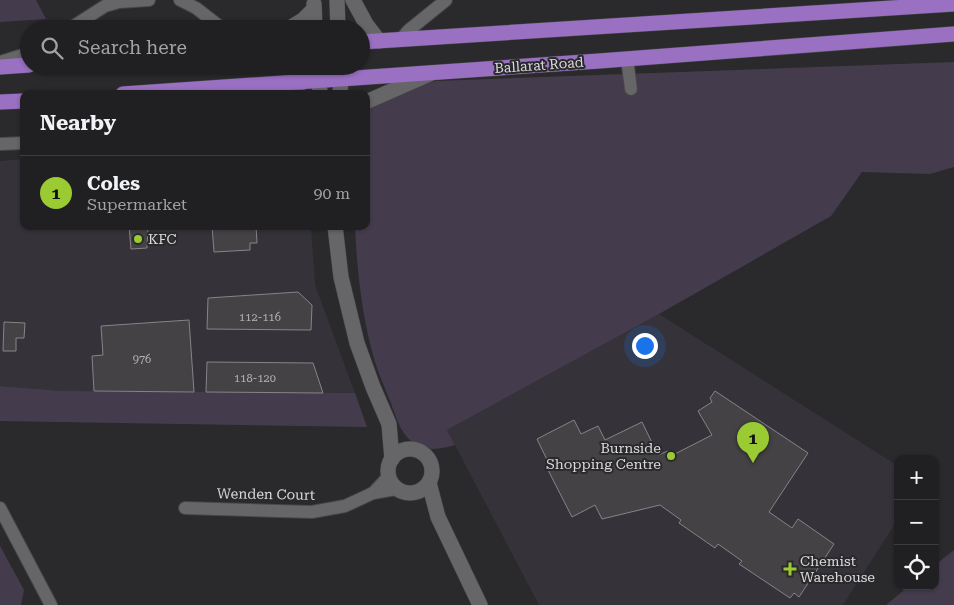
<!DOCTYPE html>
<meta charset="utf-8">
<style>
body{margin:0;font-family:"Roboto Serif",serif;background:#28272a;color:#f1f3f6}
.controls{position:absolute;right:15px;bottom:15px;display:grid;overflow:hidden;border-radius:10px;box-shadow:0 1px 4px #0004}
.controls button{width:45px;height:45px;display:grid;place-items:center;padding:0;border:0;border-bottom:1px solid #3d3d3f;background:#201f21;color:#f1f3f6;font:25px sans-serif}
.you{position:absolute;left:644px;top:345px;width:18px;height:18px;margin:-12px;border:4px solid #fff;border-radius:50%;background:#1a73e8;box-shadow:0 0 0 8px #1a73e833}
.badge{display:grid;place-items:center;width:32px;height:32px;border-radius:50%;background:#9bcb32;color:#111;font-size:16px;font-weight:700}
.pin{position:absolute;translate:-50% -41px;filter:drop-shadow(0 1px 2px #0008)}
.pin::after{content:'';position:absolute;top:26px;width:18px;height:15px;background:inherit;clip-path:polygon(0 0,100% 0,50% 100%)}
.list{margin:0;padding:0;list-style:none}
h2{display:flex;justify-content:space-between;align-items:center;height:65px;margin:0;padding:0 20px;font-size:21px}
h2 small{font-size:16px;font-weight:400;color:#a2a2a5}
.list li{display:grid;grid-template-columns:32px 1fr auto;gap:15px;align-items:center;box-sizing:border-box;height:75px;padding:0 20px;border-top:1px solid #3d3d3f}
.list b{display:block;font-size:19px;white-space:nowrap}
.list p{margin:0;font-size:16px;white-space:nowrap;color:#a2a2a5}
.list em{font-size:16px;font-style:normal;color:#a2a2a5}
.icon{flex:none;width:28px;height:28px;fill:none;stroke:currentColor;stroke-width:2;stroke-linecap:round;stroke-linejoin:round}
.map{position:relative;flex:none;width:954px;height:605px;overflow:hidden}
.search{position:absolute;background:#201f21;box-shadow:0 1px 4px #0004;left:20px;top:20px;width:350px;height:55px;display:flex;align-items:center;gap:12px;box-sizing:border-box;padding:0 18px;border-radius:28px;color:#a2a2a5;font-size:19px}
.panel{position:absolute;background:#201f21;box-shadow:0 1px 4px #0004;left:20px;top:90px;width:350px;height:140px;border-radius:10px}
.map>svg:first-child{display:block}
.built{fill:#36323a}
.green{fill:#443c4d}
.building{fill:#444245;stroke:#858487}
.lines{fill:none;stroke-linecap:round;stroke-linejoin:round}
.minor-casing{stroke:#464547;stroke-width:14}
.tertiary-casing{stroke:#464547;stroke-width:16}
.secondary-casing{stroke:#464547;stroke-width:16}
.trunk-casing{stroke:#464547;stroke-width:16}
.minor{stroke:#666568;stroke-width:12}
.tertiary{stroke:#666568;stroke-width:15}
.secondary{stroke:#666568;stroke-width:15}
.trunk{stroke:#9970c2;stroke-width:15}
.poi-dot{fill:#9bcb32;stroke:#2a292c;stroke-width:2}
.labels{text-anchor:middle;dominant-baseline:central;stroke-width:4;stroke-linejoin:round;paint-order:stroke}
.number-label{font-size:11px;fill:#b4b2b5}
.street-label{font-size:14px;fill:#d9d8da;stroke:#2a292c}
.poi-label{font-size:14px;fill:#d9d8da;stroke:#2a292c;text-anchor:start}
</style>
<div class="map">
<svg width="954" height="605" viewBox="0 0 954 605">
<rect width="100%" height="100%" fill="#2a292c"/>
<g class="built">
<path d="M24,159V226H311L315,285L355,393L63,391L0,386V161Z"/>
<path d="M659,314L898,466V519L843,605H539L447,430Z"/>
</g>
<g class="green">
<path d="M0,0H36L46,19L0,22Z"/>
<path d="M954,62V167L930,174L862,172L831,216L659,314L447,430L455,445C441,449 426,452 414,443C400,434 396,416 390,401C385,388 379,375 375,362C362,318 357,271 355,226H366V107L408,87L436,81Z"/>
<path d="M0,386L63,391L355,393L367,427L0,421Z"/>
<path d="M0,546L24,590L21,605H0Z"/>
<path d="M954,550V605H886L909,586H935V565Z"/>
</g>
<g class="building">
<path d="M129,226H148L147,248L131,249Z"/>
<path d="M212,226H256L257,243H250V250L214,252Z"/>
<path d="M298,292L312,305L311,330L207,329L208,298Z"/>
<path d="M189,320L194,392L94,391L92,356L103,355L101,326Z"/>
<path d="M4,322L25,323L24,338H16V351H3Z"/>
<path d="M207,362L313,363L323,393L206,392Z"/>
<path d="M715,391L808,453L769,512L792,528L798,519L834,544L799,597L794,593L790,598L739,564L742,561L718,544L715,548L679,523L681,520L660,505L602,519L595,505L572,517L547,468L550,466L537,439L574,420L581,434L598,426L605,440L642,422L658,455L668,451L671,456L712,435L698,411L712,402L710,398Z"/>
</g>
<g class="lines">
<defs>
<g id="minor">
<path d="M180,0L196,8L223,29"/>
<path d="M69,29L105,6L119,2L149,0"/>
<path d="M400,40L409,30L446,0"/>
<path d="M627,59L631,89"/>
<path d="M0,62L29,53"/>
<path d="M267,94L279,83"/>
<path d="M0,144L24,143"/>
<path d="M373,493L389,476"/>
<path d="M0,508L51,605"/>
<path d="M185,508L312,512L345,506L373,493L396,489"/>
</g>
<g id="tertiary">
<path d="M319,79L320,94"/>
<path d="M285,83L299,94"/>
<path d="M340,94L341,78"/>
<path d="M366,102L432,73"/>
<path d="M335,226L341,277L357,343L373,387L389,424L392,459"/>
<circle cx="410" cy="471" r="22"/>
<path d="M429,483L438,517L480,605"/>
</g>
<g id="secondary">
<path d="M337,0L338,29"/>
<path d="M353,0L366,24L379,41"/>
<path d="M314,4L315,29"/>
<path d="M288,29L303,20L314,9"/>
<path d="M318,66L319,79"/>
<path d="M340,66L341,78"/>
</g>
<g id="trunk">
<path d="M361,42L954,4"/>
<path d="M0,67L29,65"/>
<path d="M123,94L599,61L954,34"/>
<path d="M0,102L24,101"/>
</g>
</defs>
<use href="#minor" class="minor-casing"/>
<use href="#tertiary" class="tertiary-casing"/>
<use href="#secondary" class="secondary-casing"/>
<use href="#trunk" class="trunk-casing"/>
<use href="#minor" class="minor"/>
<use href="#tertiary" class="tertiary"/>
<use href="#secondary" class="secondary"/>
<use href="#trunk" class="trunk"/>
</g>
<g class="poi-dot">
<circle cx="138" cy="239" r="5"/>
<circle cx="671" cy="456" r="5"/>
<path d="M787.5 561.5h5v5h5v5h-5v5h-5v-5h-5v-5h5z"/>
</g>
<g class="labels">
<g class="number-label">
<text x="260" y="317">112-116</text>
<text x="142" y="359">976</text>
<text x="255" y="378">118-120</text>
</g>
<g class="street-label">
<text transform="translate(539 65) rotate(-4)">Ballarat Road</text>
<text transform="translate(266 494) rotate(1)">Wenden Court</text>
</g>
<g class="poi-label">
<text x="148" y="239">KFC</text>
<text x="661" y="448" text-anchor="end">Burnside<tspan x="661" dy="16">Shopping Centre</tspan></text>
<text x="800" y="561">Chemist<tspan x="800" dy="16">Warehouse</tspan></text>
</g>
</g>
</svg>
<div class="controls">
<button>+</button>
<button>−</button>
<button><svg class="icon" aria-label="locate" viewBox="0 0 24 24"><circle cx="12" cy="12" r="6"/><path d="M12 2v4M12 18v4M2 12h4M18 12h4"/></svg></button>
</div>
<div class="you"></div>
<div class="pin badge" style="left:753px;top:463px">1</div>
<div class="search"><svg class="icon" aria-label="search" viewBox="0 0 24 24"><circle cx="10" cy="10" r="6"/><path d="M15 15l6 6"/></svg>Search here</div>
<section class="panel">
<h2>Nearby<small></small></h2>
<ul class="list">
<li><span class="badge">1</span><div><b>Coles</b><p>Supermarket</p></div><em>90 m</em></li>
</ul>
</section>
</div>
